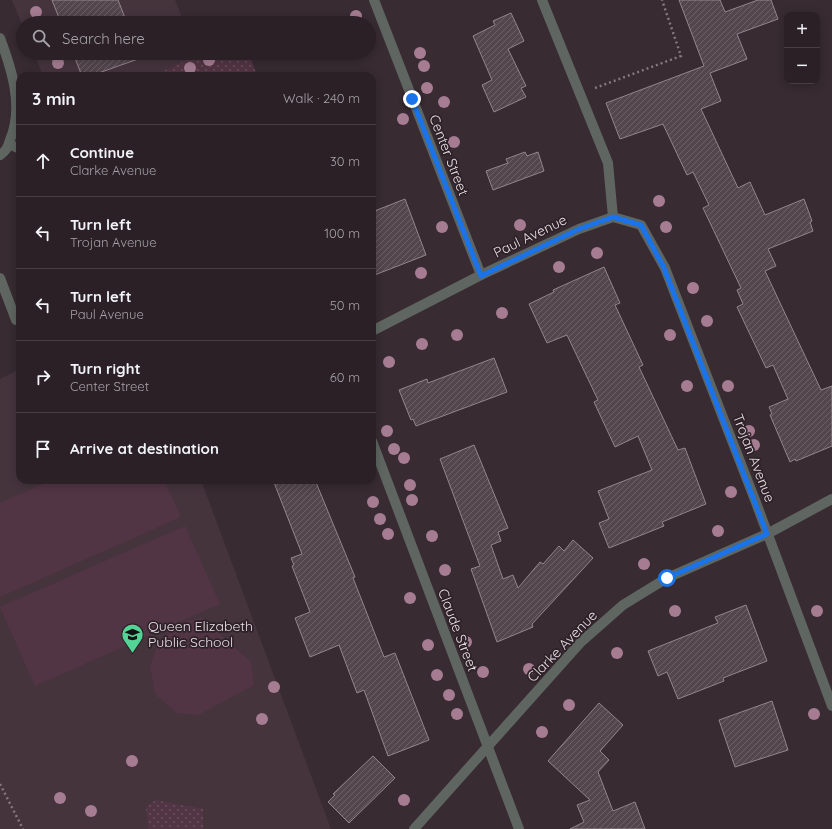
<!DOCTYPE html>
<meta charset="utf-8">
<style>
body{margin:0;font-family:Quicksand,sans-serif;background:#362d32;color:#f1f3f6}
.controls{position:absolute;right:12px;top:12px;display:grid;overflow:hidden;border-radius:8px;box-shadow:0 2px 10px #0003}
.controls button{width:36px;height:36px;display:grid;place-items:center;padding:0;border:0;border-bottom:1px solid #463e43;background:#2a2026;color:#f1f3f6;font:20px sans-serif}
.stop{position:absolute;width:12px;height:12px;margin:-9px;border:3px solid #1a73e8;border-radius:50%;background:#fff}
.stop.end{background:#1a73e8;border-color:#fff;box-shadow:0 1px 4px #0008}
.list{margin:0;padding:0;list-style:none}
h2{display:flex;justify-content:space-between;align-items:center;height:52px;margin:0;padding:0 16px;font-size:17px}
h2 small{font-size:13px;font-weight:400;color:#a5a3a7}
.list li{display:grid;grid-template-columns:26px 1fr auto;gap:12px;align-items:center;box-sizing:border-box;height:72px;padding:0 16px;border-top:1px solid #463e43}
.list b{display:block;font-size:15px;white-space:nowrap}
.list p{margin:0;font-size:13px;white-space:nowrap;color:#a5a3a7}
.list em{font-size:13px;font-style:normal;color:#a5a3a7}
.icon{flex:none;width:22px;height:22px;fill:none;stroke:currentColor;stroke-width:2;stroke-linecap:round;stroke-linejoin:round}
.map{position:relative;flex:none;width:832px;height:829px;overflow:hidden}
.search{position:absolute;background:#2a2026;box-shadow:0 2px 10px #0003;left:16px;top:16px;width:360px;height:44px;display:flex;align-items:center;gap:10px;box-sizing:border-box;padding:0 14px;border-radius:22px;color:#a5a3a7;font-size:15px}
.panel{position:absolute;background:#2a2026;box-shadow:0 2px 10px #0003;left:16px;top:72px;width:360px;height:412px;border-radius:12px}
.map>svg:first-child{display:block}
.built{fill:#46343d}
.green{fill:url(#green-dots)}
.pitch{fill:#523544}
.building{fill:url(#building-hatch);stroke:#95858d}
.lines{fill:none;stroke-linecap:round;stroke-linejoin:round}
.path{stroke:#84797f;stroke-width:2.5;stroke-dasharray:2 3;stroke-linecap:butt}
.minor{stroke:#5f6662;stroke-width:10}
.tree{fill:#a57c92}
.route{stroke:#1a73e8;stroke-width:5}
.labels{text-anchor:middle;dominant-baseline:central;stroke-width:3.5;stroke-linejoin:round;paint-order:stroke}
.street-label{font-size:14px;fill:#e9e0e5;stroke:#2e2128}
.poi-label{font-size:14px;fill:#e9e0e5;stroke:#2e2128;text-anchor:start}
</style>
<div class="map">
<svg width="832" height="829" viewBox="0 0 832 829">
<defs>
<pattern id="green-dots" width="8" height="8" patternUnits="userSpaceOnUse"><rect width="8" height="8" fill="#523544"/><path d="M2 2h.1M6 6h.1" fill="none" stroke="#6b525f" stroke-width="1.8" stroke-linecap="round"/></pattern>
<pattern id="building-hatch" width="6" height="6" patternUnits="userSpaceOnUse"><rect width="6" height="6" fill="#53464d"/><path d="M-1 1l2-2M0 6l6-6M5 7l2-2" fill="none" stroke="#6c6066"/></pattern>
</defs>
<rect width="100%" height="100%" fill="#382b32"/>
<g class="built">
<path d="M12,0H175L184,23H23V27Z"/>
<path d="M34,53H196L197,55L153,76H43Z"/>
<path d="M20,369V480H201L331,829H0V379Z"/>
</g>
<g class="green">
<path d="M201,53H249L257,76H153Z"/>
<path d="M156,800L203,809V829H148L146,807Z"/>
</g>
<g class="pitch">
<path d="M53,480H164L181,517L0,597V503Z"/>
<path d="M185,526L220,604L35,686L0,607Z"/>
<path d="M202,618L251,662L254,685L198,715L177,713L155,694L150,666L159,641L183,622Z"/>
</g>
<g class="building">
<path d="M52,0H118L127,23H61Z"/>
<path d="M679,0H720L725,12L758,0H771L778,19L737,34L747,59L710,73L721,101L701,109L738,188L750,182L765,215L804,199L812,221L810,222L813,231L768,249L776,266L765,271L821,390L832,386V446L796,461L795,459L790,462L770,415L772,414L769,407L788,399L773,365L766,368L737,307L743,304L737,290L741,288L703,208L709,205L693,172L687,175L663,124L620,139L606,103L704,66Z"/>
<path d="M511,13L524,41L508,49L526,86L521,88L526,97L494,112L482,85L492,80L473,36L495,25L493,21Z"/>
<path d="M73,53H139L141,58L90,76H82Z"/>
<path d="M525,152L527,156L538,152L544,171L493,190L486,171L508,163L506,159Z"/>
<path d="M405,199L426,255L372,276V212Z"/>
<path d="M604,267L620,303L615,305L643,365L639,367L678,450L685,448L706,504L662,522L664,526L609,548L599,523L609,519L598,491L652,470L638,436L615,447L594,402L598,400L567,335L547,343L529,304L554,292L553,290Z"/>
<path d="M494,358L507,392L416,426L413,419L411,420L399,390L427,379L428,383Z"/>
<path d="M474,445L508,528L498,532L501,541L491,545L503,579L513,575L518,588L540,562L543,564L559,546L564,551L573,540L593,558L532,624L533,627L497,642L471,569L480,566L440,459Z"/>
<path d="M273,480H315L355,577L353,578L384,657L395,653L429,740L388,756L364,690L357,693L339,645L310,657L295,618L310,612L292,566L294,565L291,558L302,554Z"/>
<path d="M746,605L767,661L723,678L724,681L678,699L667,672L658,676L648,651L718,623L715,617Z"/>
<path d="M772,701L788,750L735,767L719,720Z"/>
<path d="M599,703L623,725L600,751L609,760L598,772L613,811L635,802L645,829H570L584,822L577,805L590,800L548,761Z"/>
<path d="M373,756L395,778L349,823L328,802L335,795L333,794Z"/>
</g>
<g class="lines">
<g class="path">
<path d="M595,88L681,56L662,0"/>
<path d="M0,784L23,829"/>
</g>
<g class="minor">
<path d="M374,0L481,275"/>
<path d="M542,0L608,163L613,217"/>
<path d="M0,38C12,70 24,107 10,140C8,147 6,151 0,155"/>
<path d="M9,144L20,149"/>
<path d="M0,278L16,320L20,318"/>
<path d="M372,331L481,275L579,229L613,217L641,225L665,268L755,500L832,706"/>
<path d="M372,441L519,829"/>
<path d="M414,829L581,642L623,605L667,578L767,534L832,499"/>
</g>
</g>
<g class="tree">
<circle cx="36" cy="12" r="6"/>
<circle cx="356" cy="16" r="6"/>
<circle cx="420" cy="53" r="6"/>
<circle cx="209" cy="60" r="6"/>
<circle cx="58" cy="63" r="6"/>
<circle cx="424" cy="66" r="6"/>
<circle cx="190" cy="68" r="6"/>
<circle cx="427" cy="88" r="6"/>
<circle cx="444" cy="102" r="6"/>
<circle cx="403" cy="119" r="6"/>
<circle cx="454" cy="142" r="6"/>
<circle cx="659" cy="201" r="6"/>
<circle cx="520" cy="225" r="6"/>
<circle cx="442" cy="227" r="6"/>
<circle cx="666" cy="227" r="6"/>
<circle cx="597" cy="253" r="6"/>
<circle cx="559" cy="267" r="6"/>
<circle cx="421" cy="273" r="6"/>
<circle cx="693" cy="288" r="6"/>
<circle cx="502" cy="313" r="6"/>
<circle cx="707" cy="321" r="6"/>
<circle cx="457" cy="335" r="6"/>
<circle cx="670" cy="335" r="6"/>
<circle cx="422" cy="344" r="6"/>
<circle cx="389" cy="362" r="6"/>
<circle cx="687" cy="386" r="6"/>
<circle cx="728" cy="386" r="6"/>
<circle cx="387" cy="431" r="6"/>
<circle cx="749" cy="431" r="6"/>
<circle cx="754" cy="445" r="6"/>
<circle cx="394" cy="449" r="6"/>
<circle cx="404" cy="458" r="6"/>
<circle cx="410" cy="485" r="6"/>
<circle cx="731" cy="492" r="6"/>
<circle cx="412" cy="500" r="6"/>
<circle cx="373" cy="502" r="6"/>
<circle cx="380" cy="519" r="6"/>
<circle cx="718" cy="531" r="6"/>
<circle cx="388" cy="534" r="6"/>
<circle cx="432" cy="536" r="6"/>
<circle cx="644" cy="564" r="6"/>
<circle cx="445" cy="570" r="6"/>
<circle cx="410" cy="598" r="6"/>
<circle cx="675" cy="611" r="6"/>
<circle cx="817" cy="611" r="6"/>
<circle cx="466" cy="642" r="6"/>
<circle cx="428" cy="645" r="6"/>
<circle cx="617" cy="653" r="6"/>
<circle cx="529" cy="669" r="6"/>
<circle cx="483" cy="672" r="6"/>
<circle cx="437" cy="675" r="6"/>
<circle cx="274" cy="687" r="6"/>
<circle cx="449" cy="695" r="6"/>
<circle cx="569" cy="705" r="6"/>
<circle cx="457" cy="714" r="6"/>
<circle cx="814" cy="714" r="6"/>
<circle cx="262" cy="719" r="6"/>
<circle cx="542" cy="732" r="6"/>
<circle cx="132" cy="761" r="6"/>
<circle cx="60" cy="798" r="6"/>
<circle cx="404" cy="800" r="6"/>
<circle cx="91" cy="811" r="6"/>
</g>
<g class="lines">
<path class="route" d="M412,99L481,276L579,229L613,217L641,225L664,268L767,534L667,578"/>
</g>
<defs>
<symbol id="school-pin" viewBox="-11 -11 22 30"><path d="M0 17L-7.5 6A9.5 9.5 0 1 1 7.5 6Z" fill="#54d396" stroke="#2e2128"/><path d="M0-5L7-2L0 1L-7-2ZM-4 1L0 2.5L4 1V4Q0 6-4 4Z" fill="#111"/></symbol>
</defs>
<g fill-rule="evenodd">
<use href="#school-pin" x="120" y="622" width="25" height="34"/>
</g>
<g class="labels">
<g class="street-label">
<text transform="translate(449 155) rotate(69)">Center Street</text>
<text transform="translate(530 236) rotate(-26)">Paul Avenue</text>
<text transform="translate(754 458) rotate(69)">Trojan Avenue</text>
<text transform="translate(458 630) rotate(69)">Claude Street</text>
<text transform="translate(562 646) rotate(-46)">Clarke Avenue</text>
</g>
<g class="poi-label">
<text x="148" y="626">Queen Elizabeth<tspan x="148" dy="16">Public School</tspan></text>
</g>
</g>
</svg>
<div class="controls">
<button>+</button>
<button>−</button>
</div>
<div class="stop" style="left:667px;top:578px"></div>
<div class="stop end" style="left:412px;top:99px"></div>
<div class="search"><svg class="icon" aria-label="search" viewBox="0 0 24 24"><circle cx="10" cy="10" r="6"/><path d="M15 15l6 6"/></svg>Search here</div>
<section class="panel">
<h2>3 min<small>Walk · 240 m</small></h2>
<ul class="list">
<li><svg class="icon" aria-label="ahead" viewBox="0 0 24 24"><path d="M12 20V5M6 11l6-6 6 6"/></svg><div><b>Continue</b><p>Clarke Avenue</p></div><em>30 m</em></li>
<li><svg class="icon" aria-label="left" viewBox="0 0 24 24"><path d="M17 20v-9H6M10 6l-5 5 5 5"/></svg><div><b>Turn left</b><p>Trojan Avenue</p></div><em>100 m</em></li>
<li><svg class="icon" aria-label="left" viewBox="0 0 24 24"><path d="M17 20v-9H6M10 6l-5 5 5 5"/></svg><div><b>Turn left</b><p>Paul Avenue</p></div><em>50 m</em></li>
<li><svg class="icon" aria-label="right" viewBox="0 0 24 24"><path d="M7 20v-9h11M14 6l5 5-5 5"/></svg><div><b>Turn right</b><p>Center Street</p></div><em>60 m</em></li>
<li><svg class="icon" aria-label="arrive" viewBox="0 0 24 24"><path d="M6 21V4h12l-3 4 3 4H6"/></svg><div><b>Arrive at destination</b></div></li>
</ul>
</section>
</div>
